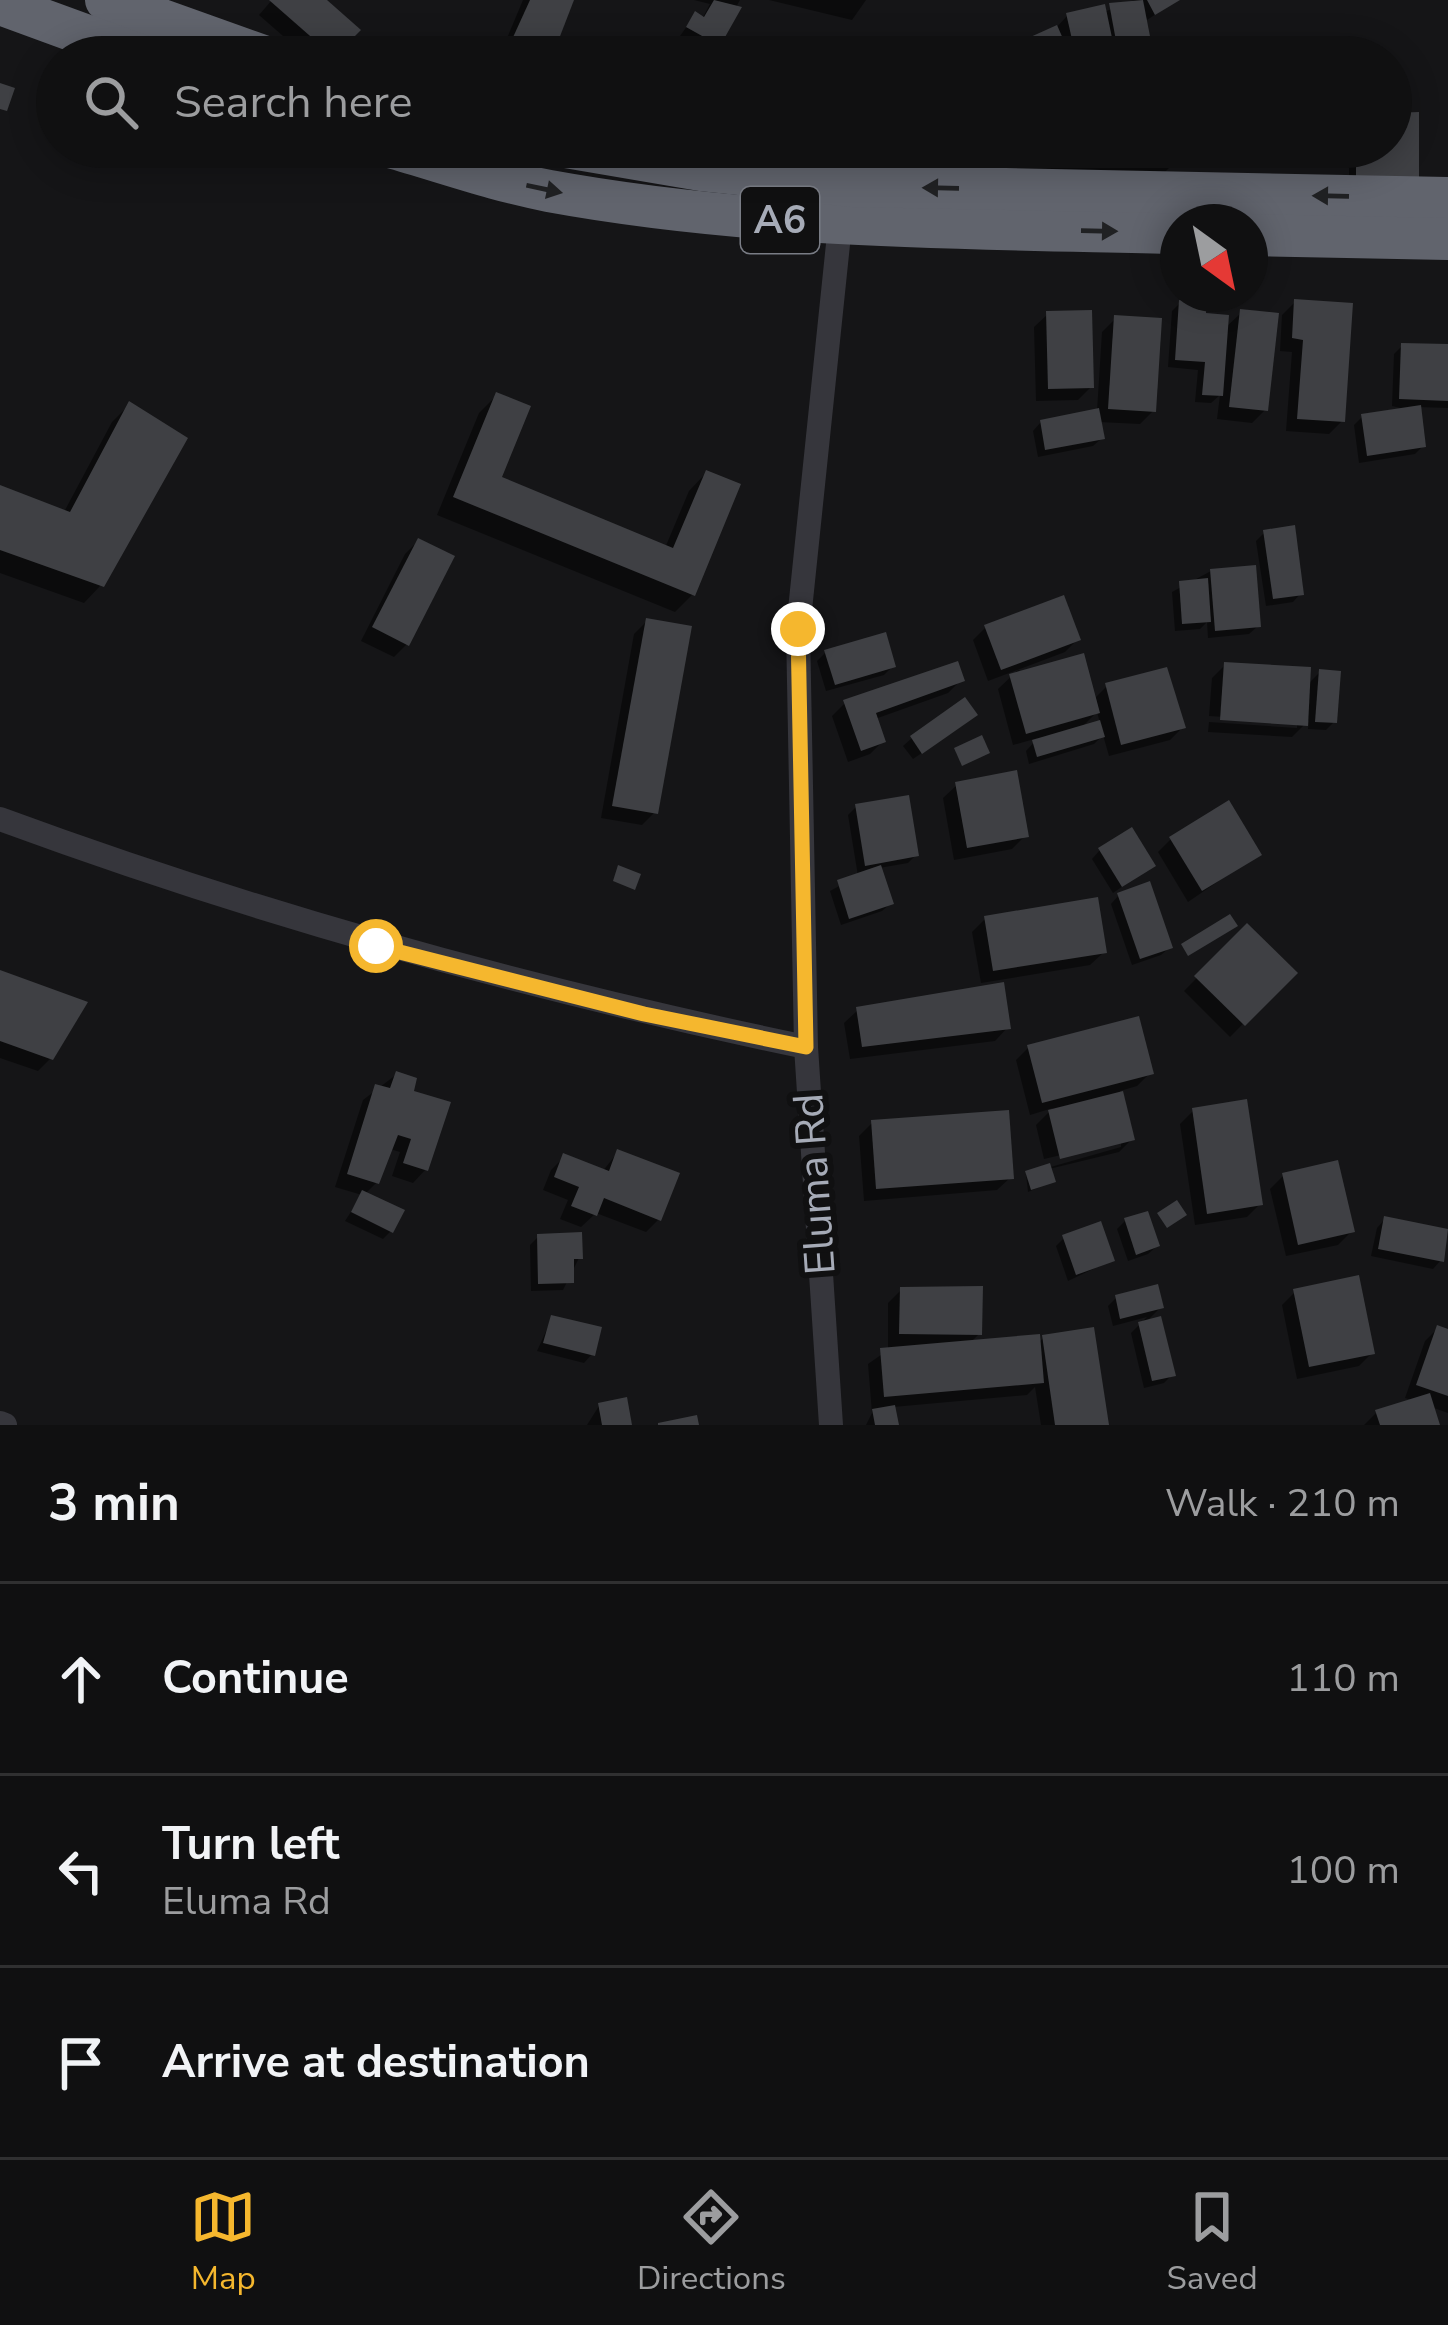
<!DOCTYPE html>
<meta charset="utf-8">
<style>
body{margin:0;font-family:"Nunito Sans",sans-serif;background:#19191a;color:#f1f3f6}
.compass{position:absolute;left:1160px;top:204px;width:108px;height:108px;border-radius:50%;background:#101011;box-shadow:0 6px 30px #0003;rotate:147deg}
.stop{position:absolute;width:36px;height:36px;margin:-27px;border:9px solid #f5b72e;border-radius:50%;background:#fff}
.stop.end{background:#f5b72e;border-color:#fff;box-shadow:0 3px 12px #0008}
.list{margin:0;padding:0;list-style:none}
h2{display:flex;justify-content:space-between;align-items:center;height:156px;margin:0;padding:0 48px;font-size:51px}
h2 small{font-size:39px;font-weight:400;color:#9c9d9f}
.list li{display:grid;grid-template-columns:78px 1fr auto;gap:36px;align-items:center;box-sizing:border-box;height:192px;padding:0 48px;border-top:3px solid #303031}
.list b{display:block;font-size:45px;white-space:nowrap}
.list p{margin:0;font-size:39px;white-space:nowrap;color:#9c9d9f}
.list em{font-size:39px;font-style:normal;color:#9c9d9f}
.icon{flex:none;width:66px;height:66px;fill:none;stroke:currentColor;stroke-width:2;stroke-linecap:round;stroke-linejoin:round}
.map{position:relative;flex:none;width:1448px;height:1425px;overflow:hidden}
.search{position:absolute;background:#101011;box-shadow:0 6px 30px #0003;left:36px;right:36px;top:36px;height:132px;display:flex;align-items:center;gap:30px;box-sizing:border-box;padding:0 42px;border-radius:66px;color:#9c9d9f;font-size:45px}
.sheet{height:732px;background:#101011}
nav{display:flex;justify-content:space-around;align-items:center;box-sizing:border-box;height:168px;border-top:3px solid #303031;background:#101011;font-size:33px;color:#9c9d9f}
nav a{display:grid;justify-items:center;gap:6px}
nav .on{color:#f5b72e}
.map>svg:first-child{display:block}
.shadow{fill:#0007;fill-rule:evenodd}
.building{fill:#3f4044}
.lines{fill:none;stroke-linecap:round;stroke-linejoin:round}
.street{stroke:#36363c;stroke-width:24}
.highway{stroke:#61646d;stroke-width:42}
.oneway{fill:#202123}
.route{stroke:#f5b72e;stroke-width:15}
.labels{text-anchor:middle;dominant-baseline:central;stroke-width:12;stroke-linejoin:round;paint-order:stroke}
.shield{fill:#101011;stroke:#797c85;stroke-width:3}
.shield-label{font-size:39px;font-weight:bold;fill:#a6abb7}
.street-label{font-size:42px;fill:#a6abb7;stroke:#101011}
</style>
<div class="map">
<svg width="1448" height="1425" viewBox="0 0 1448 1425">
<rect width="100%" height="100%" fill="#151517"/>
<g class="shadow">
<path d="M272,0H322L357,31L334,57H307L259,15Z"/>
<path d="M523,0H571L549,57H499Z"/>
<path d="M694,0H740L710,53L680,36L695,15L702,19L710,4Z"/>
<path d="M769,0H866L852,20Z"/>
<path d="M1134,0H1177L1144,22L1151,57H993L1055,29L1068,15L1104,12Z"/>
<path d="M1391,116L1416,176L1349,185V161L1358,153L1391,147Z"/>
<path d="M790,147H842L832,158Z"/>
<path d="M880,147H979L976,166L967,175L878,162Z"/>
<path d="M996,147H1170V167L1157,180H990V153Z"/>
<path d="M1295,302L1342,421L1329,434L1286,431L1292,352L1280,351L1282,315Z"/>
<path d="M1180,303L1225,328L1241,313L1265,410L1252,423L1217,419L1220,395L1211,403L1195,402L1198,370L1168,367L1172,311Z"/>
<path d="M1048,314L1091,387L1078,400L1036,401L1034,327Z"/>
<path d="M1115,319L1153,411L1140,424L1099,422L1102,438L1093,446L1038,457L1033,431L1041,422L1097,411L1102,332Z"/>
<path d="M1402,346L1448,347V408L1418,407L1423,446L1415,454L1359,463L1354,425L1362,417L1409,410L1392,406L1394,354Z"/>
<path d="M497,395L498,479L665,548L689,491L706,473L692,595L675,612L437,515L479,413Z"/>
<path d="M129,405L101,585L84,603L0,573V488L64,512L112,422Z"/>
<path d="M1264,533L1301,593L1293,602L1266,606L1256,541Z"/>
<path d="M418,541L407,644L394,657L361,641L405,554Z"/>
<path d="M1211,571L1258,626L1249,634L1208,638L1207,622L1200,629L1175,631L1172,592Z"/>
<path d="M647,621L655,812L642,825L601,818L634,634Z"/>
<path d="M986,627L1078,639L1065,652L988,681L973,640Z"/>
<path d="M826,652L893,666L884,675L826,691L817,661Z"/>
<path d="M1225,665L1307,685L1320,672L1334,722L1326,730L1308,729L1309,720L1292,737L1208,732L1209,722L1297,728V722L1209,716L1212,678Z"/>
<path d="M1018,670L1093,700L1107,686L1183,727L1170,740L1109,756L1103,735L1094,744L1029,764L1026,751L1038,738L1013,745L998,689ZM1097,712L1100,723L1080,729Z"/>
<path d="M961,680L948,693L875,719L883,741L870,754L848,762L832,716L845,703Z"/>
<path d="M966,723L913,759L903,746L912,738Z"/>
<path d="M957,785L1025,836L1012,849L954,860L943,798Z"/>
<path d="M856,807L916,855L908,863L879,868L891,903L882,911L841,925L830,891L858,876L848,815Z"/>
<path d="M1171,839L1258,854L1188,902L1158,852Z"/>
<path d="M1100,850L1152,866L1113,893L1092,859Z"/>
<path d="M1119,895L1170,947L1161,955L1132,965L1111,904Z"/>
<path d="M985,919L1104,952L1090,965L981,983L972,932Z"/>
<path d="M1247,927L1293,973L1230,1037L1184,991Z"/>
<path d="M0,974L51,1058L38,1071L0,1058Z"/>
<path d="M858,1010L1008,1027L995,1041L850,1059L844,1023Z"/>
<path d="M1029,1047L1150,1073L1137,1086L1120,1091L1132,1139L1119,1152L1049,1169L1053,1181L1028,1192L1026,1174L1121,1147V1141L1044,1159L1036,1125L1053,1108L1030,1115L1016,1060Z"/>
<path d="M397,1074L410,1093L426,1169L413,1183L392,1176L400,1152L390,1149L377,1182L365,1194L391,1231L383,1239L345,1221L362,1195L335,1187L363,1100Z"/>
<path d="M1193,1111L1260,1204L1247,1217L1195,1225L1180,1124Z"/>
<path d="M872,1123L1011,1177L997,1190L864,1201L859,1136Z"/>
<path d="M618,1152L659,1219L646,1232L596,1213L581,1227L560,1219L568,1200L543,1190L551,1170L564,1157L602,1172Z"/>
<path d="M1283,1176L1352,1231L1338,1245L1286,1256L1270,1189Z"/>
<path d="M1385,1219L1441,1260L1433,1269L1371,1256L1377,1228Z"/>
<path d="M1125,1221L1157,1246L1148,1254L1128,1261L1117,1229Z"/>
<path d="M538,1237L579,1258L563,1290L531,1291L530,1245Z"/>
<path d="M1064,1238L1112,1260L1068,1281L1056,1246Z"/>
<path d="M901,1290L979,1334L970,1343L1038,1344L1043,1338L1106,1425H1041L1035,1387L1027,1395L893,1407L896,1425H866L872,1413L868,1364L888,1350V1303Z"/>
<path d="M1295,1292L1372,1353L1359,1366L1297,1379L1282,1305Z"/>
<path d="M1116,1298L1161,1307L1145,1323L1172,1375L1164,1383L1144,1388L1131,1333L1147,1317L1113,1326L1108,1306Z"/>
<path d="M552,1318L592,1354L584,1363L537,1351Z"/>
<path d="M1438,1328L1448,1332V1413L1431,1407L1436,1425H1364L1377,1412L1415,1401L1405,1398L1425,1341Z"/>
<path d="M599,1406L629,1425H587Z"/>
</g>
<g class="building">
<path d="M269,0H327L361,30L334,57Z"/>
<path d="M530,0H574L552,57H504Z"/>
<path d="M714,0L742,7L720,46L686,27L695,11L704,17Z"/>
<path d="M1143,0L1154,57H1119L1109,3Z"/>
<path d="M1147,0H1180L1155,15Z"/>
<path d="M1105,4L1116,57H1076L1066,13Z"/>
<path d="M1057,25L1071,57H986Z"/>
<path d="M826,38L868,46L866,57H822Z"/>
<path d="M0,83L15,88L7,111L0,109Z"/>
<path d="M1419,112V178H1356V150L1391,147V113Z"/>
<path d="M886,147H982L979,168L884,154Z"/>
<rect x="1002" y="147" width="171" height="21"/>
<path d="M1294,299L1353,303L1345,422L1297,419L1303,340L1292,338Z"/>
<path d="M1179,300L1206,302V313L1229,315L1223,396L1202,395L1205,362L1175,360Z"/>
<path d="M1240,309L1279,313L1268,411L1229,407Z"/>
<path d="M1092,310L1094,388L1048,389L1046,311Z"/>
<path d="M1114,315L1162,318L1156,412L1108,409Z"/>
<path d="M1401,343L1448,344V401L1399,399Z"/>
<path d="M496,392L531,406L502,477L673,548L706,470L741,484L695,596L453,497Z"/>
<path d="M129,401L188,438L104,587L0,550V485L70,512Z"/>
<path d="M1421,405L1426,447L1367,456L1361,414Z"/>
<path d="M1099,408L1105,439L1045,450L1040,420Z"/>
<path d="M1295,525L1304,595L1273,599L1263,530Z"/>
<path d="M418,538L455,556L409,646L372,627Z"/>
<path d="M1256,565L1261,627L1215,631L1210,569Z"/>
<path d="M1208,578L1211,622L1182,624L1179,581Z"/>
<path d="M1064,595L1081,640L1001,670L984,625Z"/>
<path d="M646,618L692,626L658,814L612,806Z"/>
<path d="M886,632L896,667L835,685L824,650Z"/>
<path d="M1084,653L1100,713L1026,734L1009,674Z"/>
<path d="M958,661L965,681L876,713L886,742L861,751L843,700Z"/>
<path d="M1224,662L1311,667L1308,726L1220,720Z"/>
<path d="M1167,667L1186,728L1121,745L1105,683Z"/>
<path d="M1319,669L1341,671L1337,723L1315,722Z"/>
<path d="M965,697L978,715L922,754L910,736Z"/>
<path d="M1100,720L1105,737L1037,757L1032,740Z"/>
<path d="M982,735L990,753L962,766L954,748Z"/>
<path d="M1017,770L1029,837L967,848L955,782Z"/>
<path d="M909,795L919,856L865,866L855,804Z"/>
<path d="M1229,800L1262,855L1202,891L1169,837Z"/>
<path d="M1132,827L1156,866L1122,887L1098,848Z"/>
<path d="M618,865L641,874L635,890L613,881Z"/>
<path d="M881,865L894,904L849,919L837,880Z"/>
<path d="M1150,881L1173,948L1140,959L1117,893Z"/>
<path d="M1098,897L1107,953L993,971L984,916Z"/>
<path d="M1230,914L1238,926L1188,956L1181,944Z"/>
<path d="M1247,923L1298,973L1245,1026L1194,976Z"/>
<path d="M0,970L88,1002L53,1060L0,1041Z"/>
<path d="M1004,982L1011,1029L862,1047L856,1007Z"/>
<path d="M1139,1016L1154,1074L1042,1103L1027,1045Z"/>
<path d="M396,1071L417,1078L414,1091L451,1102L428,1171L403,1163L411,1139L398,1135L379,1184L347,1174L375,1084L390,1088Z"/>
<path d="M1123,1091L1135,1140L1060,1159L1048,1110Z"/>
<path d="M1247,1099L1263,1205L1207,1214L1192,1108Z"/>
<path d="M1009,1110L1014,1179L876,1189L871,1120Z"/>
<path d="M617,1149L680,1173L661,1221L604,1198L597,1216L571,1206L579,1187L554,1177L563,1153L609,1171Z"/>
<path d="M1338,1160L1355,1232L1298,1245L1282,1173Z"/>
<path d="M1050,1163L1056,1182L1031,1190L1025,1171Z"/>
<path d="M362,1190L405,1210L393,1233L351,1212Z"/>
<path d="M1177,1200L1187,1215L1167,1228L1157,1213Z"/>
<path d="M1148,1211L1160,1246L1136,1255L1124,1218Z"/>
<path d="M1384,1216L1448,1229L1444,1262L1378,1249Z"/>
<path d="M1101,1221L1115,1261L1076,1275L1062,1235Z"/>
<path d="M582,1232L583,1259H574V1283L538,1284L537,1234Z"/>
<path d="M1359,1275L1375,1354L1309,1367L1293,1289Z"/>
<path d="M1158,1284L1164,1308L1120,1319L1115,1295Z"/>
<path d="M983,1286L982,1335L899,1334L900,1287Z"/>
<path d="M551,1315L602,1327L595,1356L543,1343Z"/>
<path d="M1161,1316L1176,1376L1152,1381L1138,1322Z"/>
<path d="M1437,1325L1448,1329V1396L1416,1385Z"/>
<path d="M1094,1327L1109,1425H1055L1042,1335Z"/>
<path d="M1040,1334L1044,1383L884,1397L880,1348Z"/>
<path d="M1430,1393L1440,1425H1380L1375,1410Z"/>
<path d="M627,1397L632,1425H602L598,1403Z"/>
<path d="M895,1405L899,1425H875L872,1409Z"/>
<path d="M697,1415L699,1425H658V1423Z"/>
</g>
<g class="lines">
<g class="street">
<path d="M0,819C263,916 532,990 806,1047"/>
<path d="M0,1423L5,1425"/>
<path d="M831,1425L806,1047L798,629L840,225"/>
</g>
<g class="highway">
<path d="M106,0L266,57"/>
<path d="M0,4L145,57"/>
<path d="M390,147C443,162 496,181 549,191C757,229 967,228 1178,233"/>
<path d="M566,147L701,170L852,186L1448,198"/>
<path d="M1250,235L1448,239"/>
</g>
</g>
<defs><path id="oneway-solid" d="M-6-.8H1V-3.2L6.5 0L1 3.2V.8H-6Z" transform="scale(3)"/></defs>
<g class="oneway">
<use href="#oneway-solid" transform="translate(941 188) rotate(-179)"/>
<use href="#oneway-solid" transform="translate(544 189) rotate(12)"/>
<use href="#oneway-solid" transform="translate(1331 196) rotate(-179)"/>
<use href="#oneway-solid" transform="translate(1099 231) rotate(1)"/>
</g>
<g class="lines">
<path class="route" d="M376,946L644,1014L806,1047L798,629"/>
</g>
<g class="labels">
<rect class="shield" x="741" y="187" width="78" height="66" rx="9"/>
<g class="shield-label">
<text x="780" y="220">A6</text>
</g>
<g class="street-label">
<text transform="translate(815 1184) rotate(-94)">Eluma Rd</text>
</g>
</g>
</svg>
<svg class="compass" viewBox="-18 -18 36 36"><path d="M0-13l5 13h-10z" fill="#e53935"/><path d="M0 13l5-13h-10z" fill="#9c9d9f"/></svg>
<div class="stop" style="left:376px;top:946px"></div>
<div class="stop end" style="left:798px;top:629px"></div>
<div class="search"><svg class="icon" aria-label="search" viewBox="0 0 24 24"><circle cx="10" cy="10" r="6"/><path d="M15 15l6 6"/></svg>Search here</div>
</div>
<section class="sheet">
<h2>3 min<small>Walk · 210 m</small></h2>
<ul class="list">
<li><svg class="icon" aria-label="ahead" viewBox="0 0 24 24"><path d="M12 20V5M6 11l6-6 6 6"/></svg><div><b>Continue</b></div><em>110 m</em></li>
<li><svg class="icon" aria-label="left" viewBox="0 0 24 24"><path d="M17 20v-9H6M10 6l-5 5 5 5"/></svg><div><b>Turn left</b><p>Eluma Rd</p></div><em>100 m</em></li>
<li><svg class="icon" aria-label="arrive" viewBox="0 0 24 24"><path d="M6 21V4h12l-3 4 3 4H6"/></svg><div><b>Arrive at destination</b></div></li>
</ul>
</section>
<nav>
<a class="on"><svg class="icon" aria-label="map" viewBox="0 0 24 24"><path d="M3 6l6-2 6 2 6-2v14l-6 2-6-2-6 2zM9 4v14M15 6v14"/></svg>Map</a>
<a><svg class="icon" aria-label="directions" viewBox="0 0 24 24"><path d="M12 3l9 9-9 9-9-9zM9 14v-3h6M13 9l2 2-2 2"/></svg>Directions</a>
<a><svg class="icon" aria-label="saved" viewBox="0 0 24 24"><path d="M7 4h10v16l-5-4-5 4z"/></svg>Saved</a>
</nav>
